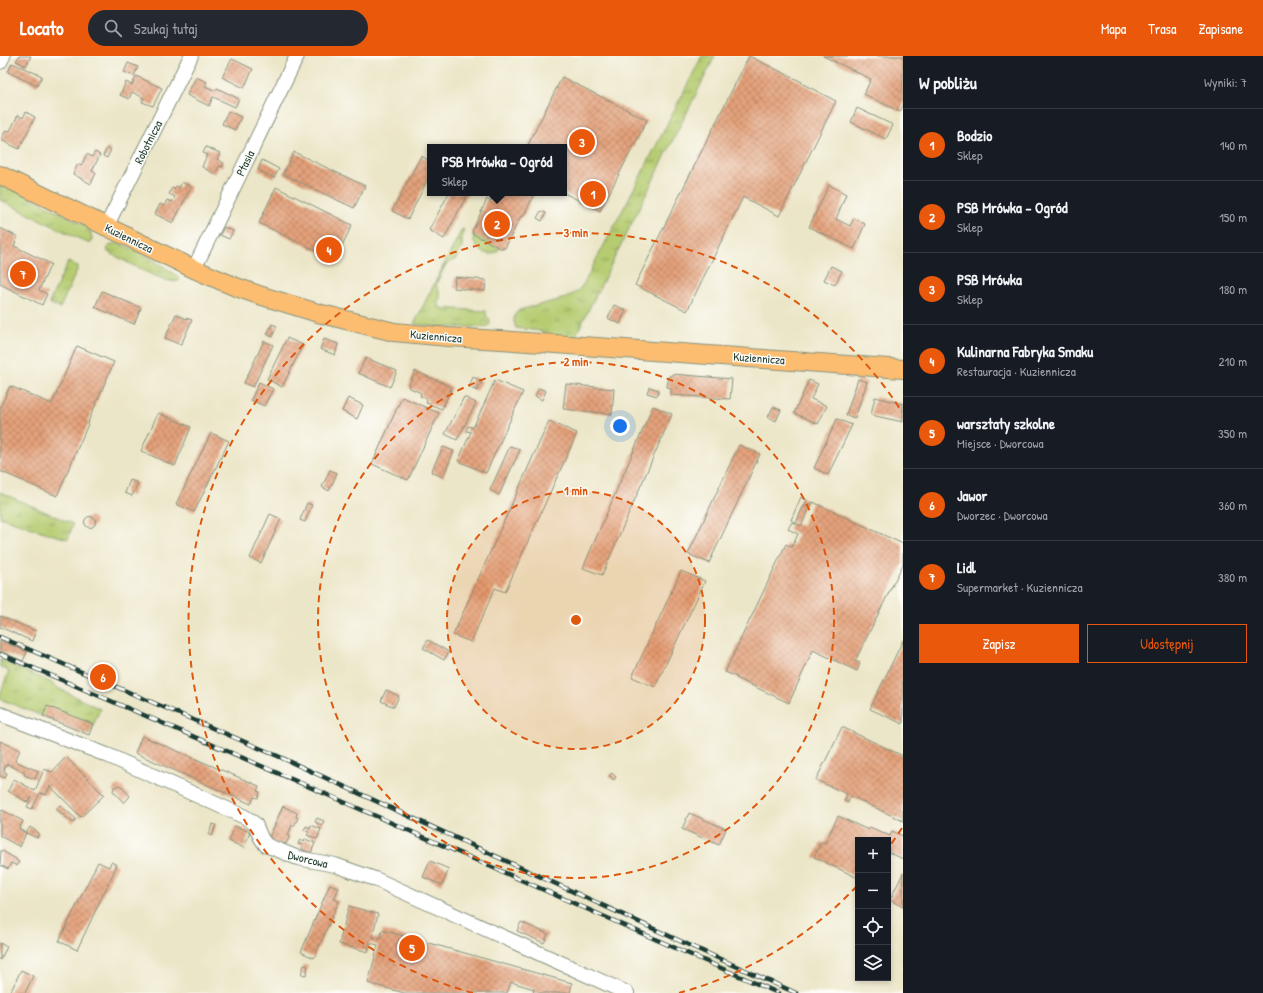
<!DOCTYPE html>
<html lang="pl">
<meta charset="utf-8">
<style>
body{margin:0;font-family:"Patrick Hand",sans-serif;background:#242831;color:#f1f3f6}
.controls{position:absolute;right:12px;bottom:12px;display:grid;overflow:hidden;border-radius:0px;box-shadow:0 2px 6px #0003}
.controls button{width:36px;height:36px;display:grid;place-items:center;padding:0;border:0;border-bottom:1px solid #363941;background:#171b24;color:#f1f3f6;font:20px sans-serif}
.you{position:absolute;left:620px;top:370px;width:14px;height:14px;margin:-10px;border:3px solid #fff;border-radius:50%;background:#1a73e8;box-shadow:0 0 0 6px #1a73e833}
.badge{display:grid;place-items:center;width:26px;height:26px;border-radius:50%;background:#ea580c;color:#fff;font-size:13px;font-weight:700}
.pin{position:absolute;translate:-50% -50%;border:2px solid #fff;box-shadow:0 1px 4px #0006}
.popup{position:absolute;left:427px;top:88px;width:140px;height:52px;box-sizing:border-box;display:grid;place-content:center;border-radius:0px;background:#171b24;filter:drop-shadow(0 1px 3px #0005);font-size:13px;white-space:nowrap;color:#9ea1a6}
.popup b{font-size:15px;color:#f1f3f6}
.popup::after{content:'';position:absolute;left:50%;top:100%;margin-left:-8px;border:8px solid transparent;border-top-color:#171b24}
.list{margin:0;padding:0;list-style:none}
h2{display:flex;justify-content:space-between;align-items:center;height:52px;margin:0;padding:0 16px;font-size:17px}
h2 small{font-size:13px;font-weight:400;color:#9ea1a6}
.list li{display:grid;grid-template-columns:26px 1fr auto;gap:12px;align-items:center;box-sizing:border-box;height:72px;padding:0 16px;border-top:1px solid #363941}
.list b{display:block;font-size:15px;white-space:nowrap}
.list p{margin:0;font-size:13px;white-space:nowrap;color:#9ea1a6}
.list em{font-size:13px;font-style:normal;color:#9ea1a6}
.actions{display:flex;gap:8px;padding:12px 16px}
.actions a{flex:1;padding:9px 0;border:1px solid #ea580c;border-radius:0px;text-align:center;font-size:14px;color:#ea580c}
.actions .main{background:#ea580c;color:#fff}
.icon{flex:none;width:22px;height:22px;fill:none;stroke:currentColor;stroke-width:2;stroke-linecap:round;stroke-linejoin:round}
.map{position:relative;flex:none;width:903px;height:937px;overflow:hidden}
header{display:flex;align-items:center;gap:24px;box-sizing:border-box;height:56px;padding:0 20px;background:#ea580c;color:#fff}
header strong{font-size:19px}
nav{display:flex;gap:22px;margin-inline-start:auto;font-size:14px}
.search{width:280px;height:36px;background:#242831;display:flex;align-items:center;gap:10px;box-sizing:border-box;padding:0 14px;border-radius:22px;color:#9ea1a6;font-size:15px}
main{display:flex}
aside{flex:1;background:#171b24}
.map>svg:first-child{display:block}
.grass{fill:url(#grass-tufts);stroke:#6a8452}
.building{fill:url(#building-cross-hatch)}
.lines{fill:none;stroke-linecap:round;stroke-linejoin:round}
.minor-casing{stroke:#86927e;stroke-width:16}
.major-casing{stroke:#86927e;stroke-width:20}
.minor{stroke:#fff;stroke-width:14}
.major{stroke:#fcbd6f;stroke-width:18}
.rail-casing{stroke:#1f3d34;stroke-width:4.5}
.rail{stroke:#fdfcf7;stroke-width:3;stroke-dasharray:9;stroke-linecap:butt}
.ring{fill:none;stroke:#de580e;stroke-width:2;stroke-dasharray:7 5}
.labels{text-anchor:middle;dominant-baseline:central;stroke-width:3;stroke-linejoin:round;paint-order:stroke}
.street-label{font-size:12px;fill:#1f3d34;stroke:#fdfcf7}
.centre{fill:#de580e;stroke:#fdfcf7;stroke-width:2}
.ring-label{font-size:12px;text-anchor:middle;font-weight:bold;fill:#de580e;stroke:#fdfcf7;stroke-width:3;stroke-linejoin:round;paint-order:stroke}
</style>
<header>
<strong>Locato</strong>
<div class="search"><svg class="icon" aria-label="search" viewBox="0 0 24 24"><circle cx="10" cy="10" r="6"/><path d="M15 15l6 6"/></svg>Szukaj tutaj</div>
<nav><a>Mapa</a><a>Trasa</a><a>Zapisane</a></nav>
</header>
<main>
<div class="map">
<svg width="903" height="937" viewBox="0 0 903 937">
<defs>
<pattern id="grass-tufts" width="24" height="20" patternUnits="userSpaceOnUse"><rect width="24" height="20" fill="#b6cc71"/><path d="M3 7l-1-3M5 7V3M7 7l1-3M15 17l-1-3M17 17v-4M19 17l1-3" fill="none" stroke="#93a75e"/></pattern>
<pattern id="building-cross-hatch" width="8" height="8" patternUnits="userSpaceOnUse"><rect width="8" height="8" fill="#e4a17a"/><path d="M0 0l8 8M0 8l8-8" fill="none" stroke="#b88465"/></pattern>
</defs>
<rect width="100%" height="100%" fill="#fdfcf7"/>
<filter id="ink" filterUnits="userSpaceOnUse"><feTurbulence type="fractalNoise" baseFrequency=".025" numOctaves="2"/><feDisplacementMap in="SourceGraphic" scale="8" xChannelSelector="R" yChannelSelector="G"/><feConvolveMatrix kernelMatrix="1 2 1 2 8 2 1 2 1" color-interpolation-filters="sRGB"/></filter>
<filter id="wash" filterUnits="userSpaceOnUse"><feTurbulence type="fractalNoise" baseFrequency=".012" numOctaves="4" result="noise"/><feDisplacementMap in="SourceGraphic" scale="16" xChannelSelector="R" yChannelSelector="G"/><feGaussianBlur stdDeviation="0.9" result="paint"/><feColorMatrix in="noise" values="0 0 0 0 0 0 0 0 0 0 0 0 0 0 0 0 0 1.4 0 .05"/><feComposite in="paint" operator="in"/></filter>
<g filter="url(#wash)">
<rect width="100%" height="100%" fill="#ece6c8"/>
<g class="grass">
<path d="M702,0H715L574,283L548,280L541,275L516,272C513,265 513,259 519,254L566,242L578,235L584,227L638,125Z"/>
<path d="M0,125L90,172L92,182L90,188L0,144Z"/>
<path d="M462,173L464,174L462,179V191L456,203L446,208L436,228L440,239L439,252L486,255V260C490,262 491,264 490,268L486,271H439L414,268Z"/>
<path d="M473,178L500,192C494,202 482,198 476,190C474,187 473,182 473,178Z"/>
<path d="M117,187L141,196L175,218L179,222V225C167,230 122,203 108,196L107,194C109,189 112,188 117,187Z"/>
<path d="M68,206L78,210V212L60,252L49,247Z"/>
<path d="M0,436L73,468L68,483L50,478L0,461Z"/>
<path d="M0,604L52,627L54,630L100,653L89,679L0,643V638L9,615L0,611Z"/>
</g>
<g id="blocks">
<g class="building">
<path d="M19,0H31L26,10L16,5Z"/>
<path d="M749,0L802,26L801,27L836,45L779,160L743,141L687,255L635,229Z"/>
<path d="M823,0H903V50L900,56L864,38L871,23Z"/>
<path d="M232,3L253,13L244,32L222,21Z"/>
<path d="M12,7L42,20L37,30L8,16Z"/>
<path d="M128,7L138,11L134,20L124,16Z"/>
<path d="M136,20L162,32L153,50L142,46L144,42L132,36L129,43L120,39L126,26L132,29Z"/>
<path d="M196,21L207,26L205,30L216,35L217,32L239,43L235,51L213,41L209,50L187,39Z"/>
<path d="M562,21L647,64L600,155L564,137V91H527Z"/>
<path d="M857,52L893,69L886,83L851,66Z"/>
<path d="M228,55L241,61L235,74L222,68Z"/>
<path d="M26,56L35,61L19,93L1,84L6,74L10,75L18,59L23,62Z"/>
<path d="M206,91L220,97L217,103L224,107L222,111L219,110L215,118L202,111L207,99L203,97Z"/>
<path d="M107,92L111,94L107,102L103,100Z"/>
<path d="M95,96L100,99L92,115L96,117L91,128L73,118L78,108L81,110L87,98L92,101Z"/>
<path d="M294,96L365,130L354,152L283,118Z"/>
<path d="M421,100L430,105V124L428,123L408,163L392,155Z"/>
<path d="M262,104L279,113L274,122L258,114Z"/>
<path d="M182,126L191,131L173,167L155,158L160,148L164,150L167,144L172,146L175,141L169,138L172,132L174,133L176,130L179,132Z"/>
<path d="M829,129L846,138L836,163L850,170L854,162L865,168L854,193L809,171Z"/>
<path d="M276,131L352,169L335,204L259,167Z"/>
<path d="M449,137H468L444,183L429,174Z"/>
<path d="M495,137H535L523,161L521,160L505,192H500L473,178L472,176L487,143L491,145Z"/>
<path d="M541,155L546,157L542,165L537,162Z"/>
<path d="M224,171L233,175L229,183L220,179Z"/>
<path d="M0,172L18,181L14,190L51,208L39,234L47,238L42,249L0,228Z"/>
<path d="M831,210L842,215L835,229L824,224Z"/>
<path d="M455,221L486,224L485,235L454,232Z"/>
<path d="M102,235L141,252L134,268L95,251Z"/>
<path d="M614,249L626,254L620,268L608,262Z"/>
<path d="M176,258L186,263V262L192,264L181,289L165,282Z"/>
<path d="M272,268L277,270L272,281L267,278Z"/>
<path d="M287,282L303,289L282,331L267,323Z"/>
<path d="M324,283L338,288L335,299L320,293Z"/>
<path d="M264,285L273,289L253,331L244,327Z"/>
<path d="M77,290L114,306L88,366H89L57,440L0,415V352L10,330L52,348Z"/>
<path d="M366,302L397,315L390,331L358,317Z"/>
<path d="M415,315L452,331L442,353L426,347L427,343L420,340L421,337L408,331Z"/>
<path d="M672,318L732,323L730,343L671,339V332L667,331L669,320H672Z"/>
<path d="M473,321L482,325L477,335L469,331Z"/>
<path d="M858,323L867,326L855,362L846,359Z"/>
<path d="M495,324L523,336L486,417L458,405L471,376L466,375L468,370L473,372Z"/>
<path d="M809,324L818,328L811,343L827,350L818,368L794,357Z"/>
<path d="M259,326L273,333L264,350L251,344Z"/>
<path d="M566,328L614,333L612,358L563,353Z"/>
<path d="M649,331L659,334L657,340L647,337Z"/>
<path d="M539,332L546,335L542,344L535,340Z"/>
<path d="M402,341L439,357L408,424L372,408Z"/>
<path d="M464,341L476,347L457,384L445,378Z"/>
<path d="M875,341L903,348V366L871,359Z"/>
<path d="M348,342L363,349L357,363L342,355Z"/>
<path d="M653,350L672,358L602,519L583,512Z"/>
<path d="M773,351L781,354L776,365L768,361Z"/>
<path d="M158,357L191,371L175,410L141,395Z"/>
<path d="M837,363L852,369L828,419L814,412Z"/>
<path d="M549,365L577,377L505,536L495,532L471,586L453,579Z"/>
<path d="M211,377L229,385L194,456L176,448Z"/>
<path d="M739,389L760,398L709,507L688,498Z"/>
<path d="M510,390L520,394L499,439L490,434Z"/>
<path d="M443,391L454,395L443,421L431,416Z"/>
<path d="M330,414L337,417L329,435L322,431Z"/>
<path d="M130,424L138,427L132,440L125,437Z"/>
<path d="M801,441L807,444L804,451H803L796,467L791,464Z"/>
<path d="M813,446L903,488V508L855,605L860,607L857,615L813,594L789,647L736,622L737,621L725,616L786,488L792,491L798,478L788,473L792,466L801,470Z"/>
<path d="M307,447L312,449L305,466L300,464Z"/>
<path d="M270,458L281,463L261,507L250,502Z"/>
<circle cx="90" cy="466" r="5.5"/>
<path d="M681,515L705,525L655,631L632,621Z"/>
<path d="M0,560L36,575L32,585L0,571Z"/>
<path d="M0,584L27,596L23,605L0,595Z"/>
<path d="M428,584L449,596L444,604L423,592Z"/>
<path d="M903,584V668L870,653Z"/>
<path d="M386,634L399,640L394,651L381,645Z"/>
<path d="M47,650L93,668L89,679L43,660Z"/>
<path d="M842,671L903,700V765L851,740L848,747L844,745L847,738L816,724Z"/>
<path d="M142,680L259,730L257,735L260,736L258,742L254,741L251,748L135,697Z"/>
<path d="M0,685L20,694L15,705L38,715L35,723L24,719L25,717L7,708L4,713L5,714L4,716L7,717L5,722L0,720Z"/>
<path d="M66,701L104,739L81,761L50,730L46,739L40,737L32,753L27,751L32,741L27,746L8,735L14,723L35,735L44,713L52,716Z"/>
<path d="M612,717L616,721L614,724L609,720Z"/>
<path d="M119,729L122,731L130,740L124,747L113,735L114,731Z"/>
<path d="M60,749L76,763L73,767L56,753Z"/>
<path d="M283,750L297,757L296,761L298,762L294,770L292,769L288,779L290,780L286,788L284,787L283,790L268,784Z"/>
<path d="M2,754L23,765L19,773L26,777L30,771L39,777L37,782L26,777L20,791L0,780V757Z"/>
<path d="M689,757L726,773L719,789L682,773Z"/>
<path d="M838,760L868,774L870,771L890,780L892,775L903,780V803L888,796V784H858V822L814,801L821,786L825,787Z"/>
<path d="M317,762L324,765L322,770L315,766Z"/>
<path d="M212,768L216,769L212,780L209,779Z"/>
<path d="M311,769L321,773L317,783L307,779L309,776L304,774L306,770L310,772Z"/>
<path d="M235,770L250,776L244,792L229,785Z"/>
<path d="M305,783L315,787L311,797L301,793L303,789L298,788L300,784L304,786Z"/>
<path d="M1,794L16,803V804L19,806L17,810L11,807L8,813L0,809Z"/>
<path d="M430,805L449,813L442,829L423,821Z"/>
<path d="M98,806L109,811L111,806L117,809L77,894L59,885Z"/>
<path d="M903,817V851L890,844Z"/>
<path d="M330,828L339,832L334,843L339,845L314,902L301,896Z"/>
<path d="M349,850L378,858L372,881L380,883L382,874L572,927L570,937H533L534,933L511,926L507,937H404L368,927L378,889L370,887L368,896L339,888Z"/>
<path d="M521,866L548,878L544,887L517,875Z"/>
<path d="M0,887L7,891L0,904Z"/>
<path d="M304,909L308,910L306,919L301,918Z"/>
<path d="M21,914L33,920L25,937H9L10,935H11Z"/>
</g>
</g>
</g>
<g filter="url(#ink)">
<use href="#blocks" fill-opacity="0" stroke="#86927e" stroke-width="1"/>
<g class="lines">
<defs>
<g id="minor">
<path d="M0,6L3,0"/>
<path d="M106,171L191,0"/>
<path d="M194,213L297,0"/>
<path d="M0,658L107,699L245,761L255,768L261,782L266,789L298,802L335,809L375,823L627,937"/>
</g>
<path id="major" d="M0,119L194,213L236,231L259,239L318,257L394,276L448,281L500,284L903,313"/>
</defs>
<use href="#minor" class="minor-casing"/>
<use href="#major" class="major-casing"/>
<use href="#minor" class="minor"/>
<use href="#major" class="major"/>
<defs>
<g id="rail">
<path d="M0,581L280,701L691,890L796,937"/>
<path d="M0,598C261,707 519,824 778,937"/>
</g>
</defs>
<use href="#rail" class="rail-casing"/>
<use href="#rail" class="rail"/>
</g>
</g>
<circle cx="576" cy="564" r="129" fill="#de580e" fill-opacity=".12"/>
<g class="ring">
<circle cx="576" cy="564" r="129"/>
<circle cx="576" cy="564" r="258"/>
<path d="M902 772A387 387 0 0 1 889 791M857 830A387 387 0 0 1 679 937M473 937A387 387 0 1 1 902 356"/>
</g>
<g class="labels">
<g class="street-label">
<text transform="translate(148 86) rotate(-63)">Robotnicza</text>
<text transform="translate(245 107) rotate(-64)">Ptasia</text>
<text transform="translate(129 182) rotate(26)">Kuziennicza</text>
<text transform="translate(436 280) rotate(5)">Kuziennicza</text>
<text transform="translate(759 302) rotate(4)">Kuziennicza</text>
<text transform="translate(308 803) rotate(14)">Dworcowa</text>
</g>
</g>
<circle cx="576" cy="564" r="6" class="centre"/>
<g class="ring-label">
<text x="576" y="181">3 min</text>
<text x="576" y="310">2 min</text>
<text x="576" y="439">1 min</text>
</g>
</svg>
<div class="controls">
<button>+</button>
<button>−</button>
<button><svg class="icon" aria-label="locate" viewBox="0 0 24 24"><circle cx="12" cy="12" r="6"/><path d="M12 2v4M12 18v4M2 12h4M18 12h4"/></svg></button>
<button><svg class="icon" aria-label="layers" viewBox="0 0 24 24"><path d="M12 4l9 5-9 5-9-5zM3 14l9 5 9-5"/></svg></button>
</div>
<div class="you"></div>
<div class="pin badge" style="left:593px;top:138px">1</div>
<div class="pin badge" style="left:497px;top:168px">2</div>
<div class="popup"><b>PSB Mrówka - Ogród</b>Sklep</div>
<div class="pin badge" style="left:582px;top:86px">3</div>
<div class="pin badge" style="left:329px;top:194px">4</div>
<div class="pin badge" style="left:412px;top:892px">5</div>
<div class="pin badge" style="left:103px;top:621px">6</div>
<div class="pin badge" style="left:23px;top:218px">7</div>
</div>
<aside>
<h2>W pobliżu<small>Wyniki: 7</small></h2>
<ul class="list">
<li><span class="badge">1</span><div><b>Bodzio</b><p>Sklep</p></div><em>140 m</em></li>
<li><span class="badge">2</span><div><b>PSB Mrówka - Ogród</b><p>Sklep</p></div><em>150 m</em></li>
<li><span class="badge">3</span><div><b>PSB Mrówka</b><p>Sklep</p></div><em>180 m</em></li>
<li><span class="badge">4</span><div><b>Kulinarna Fabryka Smaku</b><p>Restauracja · Kuziennicza</p></div><em>210 m</em></li>
<li><span class="badge">5</span><div><b>warsztaty szkolne</b><p>Miejsce · Dworcowa</p></div><em>350 m</em></li>
<li><span class="badge">6</span><div><b>Jawor</b><p>Dworzec · Dworcowa</p></div><em>360 m</em></li>
<li><span class="badge">7</span><div><b>Lidl</b><p>Supermarket · Kuziennicza</p></div><em>380 m</em></li>
</ul>
<div class="actions"><a class="main">Zapisz</a><a>Udostępnij</a></div>
</aside>
</main>
